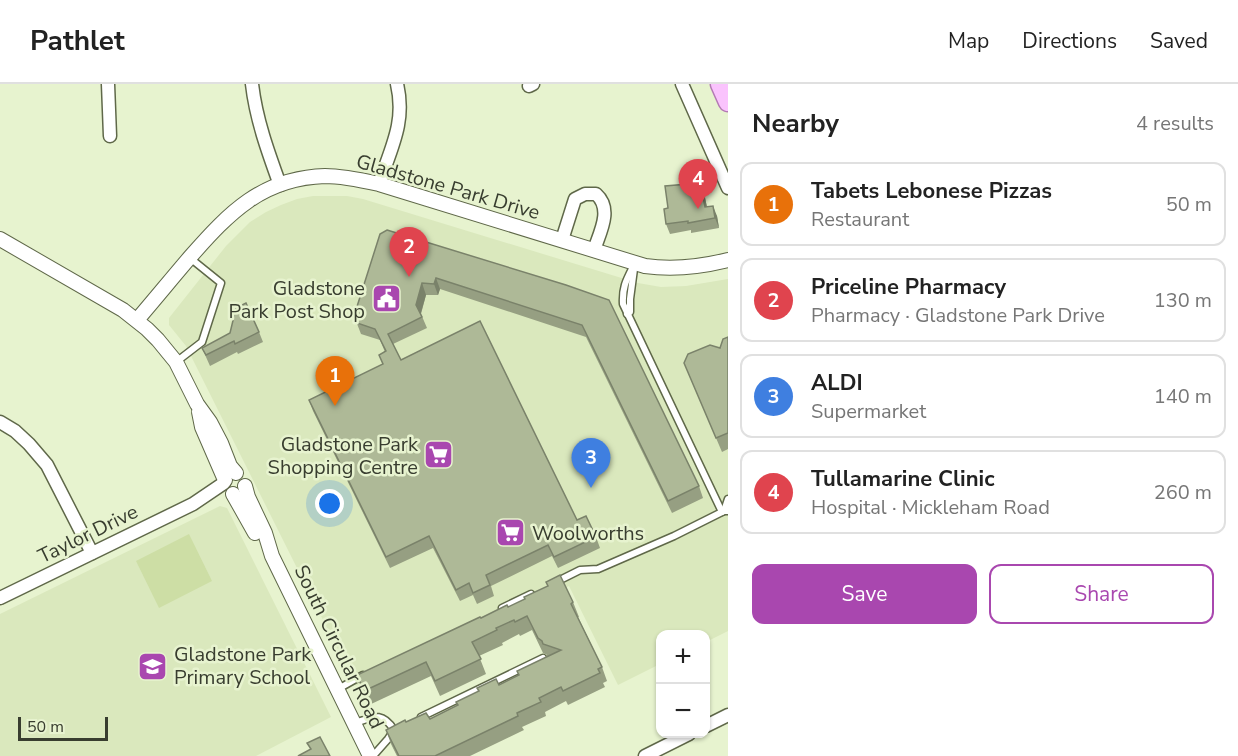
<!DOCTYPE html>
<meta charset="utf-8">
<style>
body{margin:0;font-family:"Nunito Sans",sans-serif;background:#f2f2f2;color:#222}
.controls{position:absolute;right:18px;bottom:18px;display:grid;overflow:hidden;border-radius:12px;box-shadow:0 2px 4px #0004}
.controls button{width:54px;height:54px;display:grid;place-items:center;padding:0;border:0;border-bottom:2px solid #e0e0e0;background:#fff;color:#222;font:30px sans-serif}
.scale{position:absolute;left:18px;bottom:15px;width:90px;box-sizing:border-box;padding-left:6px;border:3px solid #383d2f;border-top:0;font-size:16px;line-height:21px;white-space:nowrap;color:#383d2f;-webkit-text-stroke:4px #e7f3cf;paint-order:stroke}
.you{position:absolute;left:330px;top:420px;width:21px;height:21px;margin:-15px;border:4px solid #fff;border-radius:50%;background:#1a73e8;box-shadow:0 0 0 9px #1a73e833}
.badge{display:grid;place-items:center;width:39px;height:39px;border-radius:50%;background:#a947af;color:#fff;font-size:20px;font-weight:700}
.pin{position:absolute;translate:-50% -50px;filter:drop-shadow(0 2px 3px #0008)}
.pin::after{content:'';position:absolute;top:32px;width:21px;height:18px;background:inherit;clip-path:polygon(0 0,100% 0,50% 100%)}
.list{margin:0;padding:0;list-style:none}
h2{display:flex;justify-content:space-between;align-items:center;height:78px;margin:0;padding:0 24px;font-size:26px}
h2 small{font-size:20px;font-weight:400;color:#767676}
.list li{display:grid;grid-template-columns:39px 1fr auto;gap:18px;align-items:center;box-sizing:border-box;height:84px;margin:0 12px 12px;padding:0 12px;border:2px solid #e0e0e0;border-radius:12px}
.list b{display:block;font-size:22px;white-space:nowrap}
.list p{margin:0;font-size:20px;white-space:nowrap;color:#767676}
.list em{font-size:20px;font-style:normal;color:#767676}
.actions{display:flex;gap:12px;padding:18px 24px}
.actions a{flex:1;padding:14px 0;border:2px solid #a947af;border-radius:12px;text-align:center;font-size:21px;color:#a947af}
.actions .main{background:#a947af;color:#fff}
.map{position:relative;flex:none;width:728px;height:672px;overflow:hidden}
header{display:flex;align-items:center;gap:36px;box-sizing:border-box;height:84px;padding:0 30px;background:#fff;border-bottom:2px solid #e0e0e0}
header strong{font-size:28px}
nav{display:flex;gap:33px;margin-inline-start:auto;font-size:21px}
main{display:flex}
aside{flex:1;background:#fff}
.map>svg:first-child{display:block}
.built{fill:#dae8bd}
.pitch{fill:#cddea5}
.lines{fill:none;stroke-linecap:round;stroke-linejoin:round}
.service-casing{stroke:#5f6849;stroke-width:9}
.minor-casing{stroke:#5f6849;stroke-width:15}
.tertiary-casing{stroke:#5f6849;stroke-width:16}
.primary-casing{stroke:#b47ab4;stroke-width:21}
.service{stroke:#fff;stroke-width:6}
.minor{stroke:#fff;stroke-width:12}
.tertiary{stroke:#fff;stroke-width:14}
.primary{stroke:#fac3fd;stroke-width:18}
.wall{fill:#969f82}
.shaded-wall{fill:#7a826a}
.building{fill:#aeb997;stroke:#7a826a;stroke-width:1.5}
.labels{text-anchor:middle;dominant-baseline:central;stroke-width:5;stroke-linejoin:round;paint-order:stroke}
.street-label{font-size:20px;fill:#383d2f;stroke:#e7f3cf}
.poi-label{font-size:20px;fill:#383d2f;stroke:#e7f3cf;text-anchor:end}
</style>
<header>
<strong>Pathlet</strong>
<nav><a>Map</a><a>Directions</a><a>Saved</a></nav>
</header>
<main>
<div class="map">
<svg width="728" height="672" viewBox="0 0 728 672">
<rect width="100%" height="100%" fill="#e7f3cf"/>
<g class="built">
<path d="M313,112H347L363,115L638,199L661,203L686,202L728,195V547L706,558V550H660V580L618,601L569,502L357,604L186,262L169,241V234L226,162L250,138L266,128L281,121L297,115Z"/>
<path d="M220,422L227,424L331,633L256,672H0V530Z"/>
</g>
<path class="pitch" d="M189,450L212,497L159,524L136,477Z"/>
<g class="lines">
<defs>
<g id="service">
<path d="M635,179C627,195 622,202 623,220L722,428"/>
<path d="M627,230L630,228V215L634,185"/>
<path d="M176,278L202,258L221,199L190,174"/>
<path d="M724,427L728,415"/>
<path d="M556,498L580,486L598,485L674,452L724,427H728"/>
<path d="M502,524L531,510"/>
<path d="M338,605L363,591"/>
<path d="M421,633L543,574"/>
<path d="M355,639C373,633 382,627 394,646L388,655L373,672"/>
</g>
<g id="minor">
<path d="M108,0L110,52"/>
<path d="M252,0C256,35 268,68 280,101"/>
<path d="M682,0L728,104"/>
<path d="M529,2L533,0"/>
<path d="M379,100C391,64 406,38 397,0"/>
<path d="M562,156L575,115L585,110H596C613,125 600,148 594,166"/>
<path d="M0,338L15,347L29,360L47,381L92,469"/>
<path d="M0,514L193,420L224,399"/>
<path d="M706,642L728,631"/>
<path d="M645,672L689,650"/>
</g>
<g id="tertiary">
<path d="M0,155L123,226L147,245L158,256L176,278L197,320L210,338L221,359L230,382L236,389"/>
<path d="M137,236C155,215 173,193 191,172C229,129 262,94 325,92C343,92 361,96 379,100L645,182C674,186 700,183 728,176"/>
<path d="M199,328L202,343L225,396"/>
<path d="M245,402L248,413L265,449L272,472L370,672"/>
<path d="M233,410L255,449"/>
</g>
<path id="primary" d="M720,0L728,18"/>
</defs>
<use href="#service" class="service-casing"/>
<use href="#minor" class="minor-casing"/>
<use href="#tertiary" class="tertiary-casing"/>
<use href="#primary" class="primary-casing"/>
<use href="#service" class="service"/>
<use href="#minor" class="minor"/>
<use href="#tertiary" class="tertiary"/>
<use href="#primary" class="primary"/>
</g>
<g class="wall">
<path d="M700,99L704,109L707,123L717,132L719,144L691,149V146L670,150L666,140L668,124Z"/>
<path d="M380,150L566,201L699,402L703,414L672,429L586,253L440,205L438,211H426L421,230L427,244L393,260L401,276L596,453L600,464L558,484L552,472L491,502L494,512L477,520L473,511L460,517L433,464L390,484L313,327L309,316L383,280L379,271L385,268L380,256L361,250L354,232Z"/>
<path d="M259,248L263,258L238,270L237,268L210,282L202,264Z"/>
<path d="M728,253V365L722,368L684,279L720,264Z"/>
<path d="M573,518L579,533H578L602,583L607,597L603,599L605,603L568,621L566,617L545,628L546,632L522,643L524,646L470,672H397L391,660L386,646L406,638L430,635L457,621L456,618L499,601L518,591L547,572V571L543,569L532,546L520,552L519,550L502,559L503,561L479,572L486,590L440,612L431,592L369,621L362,606L357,591L481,534L508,523Z"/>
</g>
<g class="shaded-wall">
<path d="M700,99L704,109L709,133L705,123Z"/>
<path d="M713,122L717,132L719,144L715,134Z"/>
<path d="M436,194L440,205L438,211L434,200Z"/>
<path d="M422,199L426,211L420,232L416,221Z"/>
</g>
<g class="building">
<path d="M700,99L705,123L713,122L715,134L688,139V137L666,140L664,125L668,124L665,102Z"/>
<path d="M387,146L566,201L609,216L699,402L668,417L582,241L436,194L434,200L422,199L416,221L422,233L388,250L401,276L480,237L577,436L586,432L596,453L554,473L548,461L486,491L490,501L473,509L469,499L456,506L429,452L386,473L309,316L383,280L379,271L386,267L375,245L357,239L354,232L380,150Z"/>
<path d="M246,219L259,248L235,260L234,257L206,271L202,264L230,249L236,224Z"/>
<path d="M728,253V349L716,354L684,279L688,270L710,261L720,264L723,255Z"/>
<path d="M560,491L573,518L571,520L602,583L598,585L600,589L563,607L561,603L539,614L541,618L517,629L518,632L435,672H399L386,646L405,636L406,638L426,629L430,635L458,621L456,618L479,607L477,604L496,595L499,601L519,591L517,587L561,566L543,560L542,557L538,554L527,532L515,538L514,536L496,544L497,546L472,558L481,575L435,597L426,578L364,607L357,591L480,533L481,534L507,521L508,523L525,515L524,513L548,502L546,498Z"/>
<path d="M320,653L330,672H298L311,665L307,659Z"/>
</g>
<defs>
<symbol id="civic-square" viewBox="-11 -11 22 22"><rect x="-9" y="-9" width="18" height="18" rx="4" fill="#a947af" stroke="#e7f3cf"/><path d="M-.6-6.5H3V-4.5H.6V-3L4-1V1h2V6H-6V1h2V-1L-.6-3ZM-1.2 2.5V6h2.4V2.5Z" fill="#fff"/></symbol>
<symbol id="supermarket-square" viewBox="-11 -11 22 22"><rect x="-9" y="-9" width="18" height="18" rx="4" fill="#a947af" stroke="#e7f3cf"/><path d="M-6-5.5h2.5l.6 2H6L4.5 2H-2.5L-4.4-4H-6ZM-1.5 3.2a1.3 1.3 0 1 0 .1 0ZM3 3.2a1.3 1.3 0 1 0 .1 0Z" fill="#fff"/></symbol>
<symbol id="school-square" viewBox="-11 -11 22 22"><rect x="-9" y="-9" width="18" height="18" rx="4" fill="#a947af" stroke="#e7f3cf"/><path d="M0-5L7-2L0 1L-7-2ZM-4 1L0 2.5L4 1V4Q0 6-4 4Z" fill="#fff"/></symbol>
</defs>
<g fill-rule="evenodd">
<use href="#civic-square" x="370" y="198" width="33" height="33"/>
<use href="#supermarket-square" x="422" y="354" width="33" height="33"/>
<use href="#supermarket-square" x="494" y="432" width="33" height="33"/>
<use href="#school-square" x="136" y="566" width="33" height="33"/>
</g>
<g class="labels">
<g class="street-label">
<text transform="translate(448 103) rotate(16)">Gladstone Park Drive</text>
<text transform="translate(88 450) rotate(-26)">Taylor Drive</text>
<text transform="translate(339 563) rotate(64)">South Circular Road</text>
</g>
<g class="poi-label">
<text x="365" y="204">Gladstone<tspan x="365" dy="23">Park Post Shop</tspan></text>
<text x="418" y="360">Gladstone Park<tspan x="418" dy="23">Shopping Centre</tspan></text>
<text x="532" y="449" text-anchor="start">Woolworths</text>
<text x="174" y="570" text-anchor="start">Gladstone Park<tspan x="174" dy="23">Primary School</tspan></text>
</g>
</g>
</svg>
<div class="controls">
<button>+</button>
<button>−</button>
</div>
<div class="scale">50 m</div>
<div class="you"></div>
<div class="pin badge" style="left:335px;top:322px;background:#e8710a">1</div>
<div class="pin badge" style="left:409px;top:193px;background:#e0444e">2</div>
<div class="pin badge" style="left:591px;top:404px;background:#3f7fe0">3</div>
<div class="pin badge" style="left:698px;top:125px;background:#e0444e">4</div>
</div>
<aside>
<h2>Nearby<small>4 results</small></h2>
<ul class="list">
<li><span class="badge" style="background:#e8710a">1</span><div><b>Tabets Lebonese Pizzas</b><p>Restaurant</p></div><em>50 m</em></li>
<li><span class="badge" style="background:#e0444e">2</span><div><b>Priceline Pharmacy</b><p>Pharmacy · Gladstone Park Drive</p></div><em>130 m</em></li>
<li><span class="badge" style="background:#3f7fe0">3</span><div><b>ALDI</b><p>Supermarket</p></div><em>140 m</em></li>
<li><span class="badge" style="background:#e0444e">4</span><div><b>Tullamarine Clinic</b><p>Hospital · Mickleham Road</p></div><em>260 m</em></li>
</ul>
<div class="actions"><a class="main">Save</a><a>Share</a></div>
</aside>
</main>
